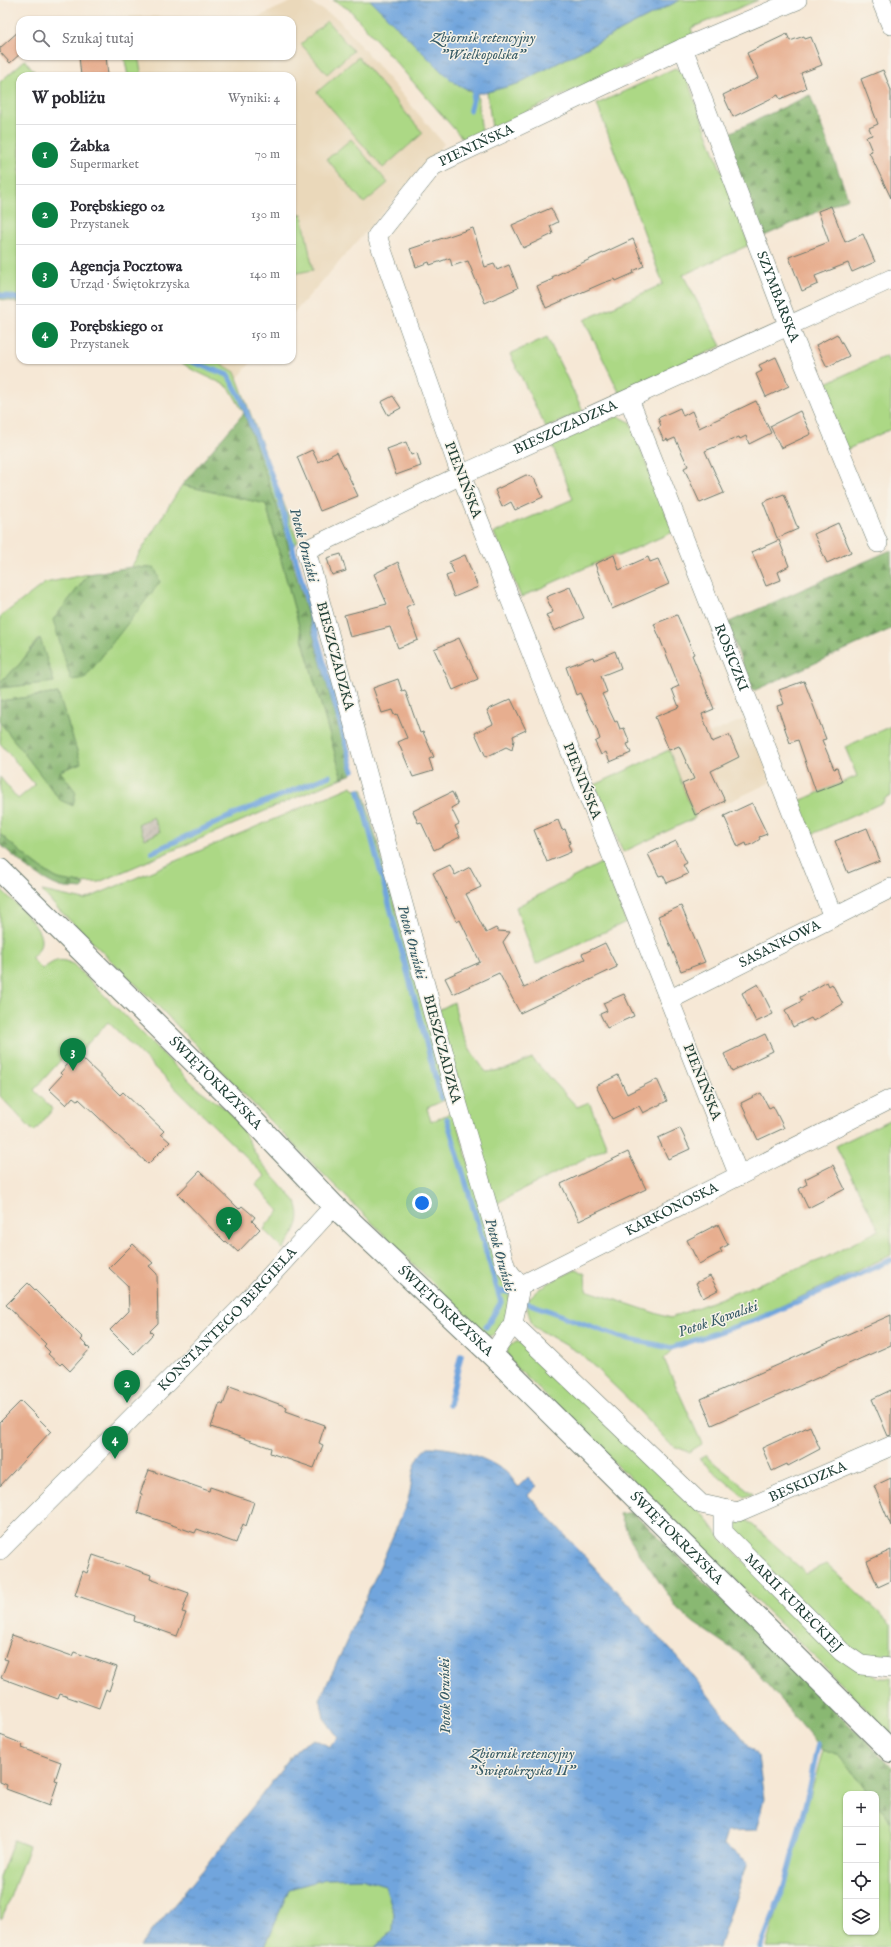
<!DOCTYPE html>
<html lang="pl">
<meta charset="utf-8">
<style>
body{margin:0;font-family:"IM FELL English",serif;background:#f2f2f3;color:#2b2b33}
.controls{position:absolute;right:12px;bottom:12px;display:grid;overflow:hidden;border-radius:8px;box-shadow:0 1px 3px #0004}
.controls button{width:36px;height:36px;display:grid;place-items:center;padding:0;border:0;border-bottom:1px solid #e1e1e2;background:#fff;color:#2b2b33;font:20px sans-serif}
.you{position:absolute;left:422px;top:1203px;width:14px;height:14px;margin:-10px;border:3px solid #fff;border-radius:50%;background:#1a73e8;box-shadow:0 0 0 6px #1a73e833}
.badge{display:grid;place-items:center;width:26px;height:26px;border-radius:50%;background:#0b8043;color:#fff;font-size:13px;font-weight:700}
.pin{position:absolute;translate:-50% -33px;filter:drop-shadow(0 1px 2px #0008)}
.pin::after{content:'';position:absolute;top:21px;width:14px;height:12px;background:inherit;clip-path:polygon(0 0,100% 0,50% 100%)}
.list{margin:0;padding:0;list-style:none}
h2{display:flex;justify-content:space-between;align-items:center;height:52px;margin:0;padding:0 16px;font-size:17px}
h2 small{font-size:13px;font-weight:400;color:#7c7c81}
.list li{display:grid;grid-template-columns:26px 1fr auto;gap:12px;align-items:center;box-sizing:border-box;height:60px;padding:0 16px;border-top:1px solid #e1e1e2}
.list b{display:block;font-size:15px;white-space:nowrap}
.list p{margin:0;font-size:13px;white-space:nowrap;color:#7c7c81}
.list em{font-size:13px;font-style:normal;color:#7c7c81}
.icon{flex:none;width:22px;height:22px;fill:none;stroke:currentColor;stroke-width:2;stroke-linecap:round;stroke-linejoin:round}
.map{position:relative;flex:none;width:891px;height:1947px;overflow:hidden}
.search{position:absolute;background:#fff;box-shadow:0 1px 3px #0004;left:16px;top:16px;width:280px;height:44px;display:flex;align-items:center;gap:10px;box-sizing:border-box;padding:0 14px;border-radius:12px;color:#7c7c81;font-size:15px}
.panel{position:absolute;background:#fff;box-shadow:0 1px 3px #0004;left:16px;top:72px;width:280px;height:292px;border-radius:12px}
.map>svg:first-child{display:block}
.built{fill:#ead8ba}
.industrial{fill:url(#industrial-furrows)}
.green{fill:#acd885;stroke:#668a5c;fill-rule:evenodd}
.forest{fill:url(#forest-firs);stroke:#547a53}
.water{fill:url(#water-ripples);stroke:#487188}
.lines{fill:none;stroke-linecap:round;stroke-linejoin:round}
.stream{stroke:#71a5dd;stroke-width:5.5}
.building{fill:#e7ae8f}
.minor-casing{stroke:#6a796d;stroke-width:20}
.major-casing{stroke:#6a796d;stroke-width:24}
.minor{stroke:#fff;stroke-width:19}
.major{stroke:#fff;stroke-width:22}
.labels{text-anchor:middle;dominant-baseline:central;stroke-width:3;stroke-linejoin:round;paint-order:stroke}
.street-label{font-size:14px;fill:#1f3d34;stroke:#f7f3e8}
.water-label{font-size:15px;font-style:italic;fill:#385c67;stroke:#f7f3e8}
</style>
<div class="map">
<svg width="891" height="1947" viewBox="0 0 891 1947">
<defs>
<pattern id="industrial-furrows" width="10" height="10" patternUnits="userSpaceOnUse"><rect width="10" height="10" fill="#cac3b8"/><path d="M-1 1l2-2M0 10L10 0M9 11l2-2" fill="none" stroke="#ada89f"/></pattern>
<pattern id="forest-firs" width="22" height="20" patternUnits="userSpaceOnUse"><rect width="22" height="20" fill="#89b872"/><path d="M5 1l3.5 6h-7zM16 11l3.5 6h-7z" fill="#6f975e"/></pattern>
<pattern id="water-ripples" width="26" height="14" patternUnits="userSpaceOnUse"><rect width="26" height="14" fill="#71a5dd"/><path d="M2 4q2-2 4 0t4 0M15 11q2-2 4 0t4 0" fill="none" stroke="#5c88b4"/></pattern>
</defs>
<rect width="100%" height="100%" fill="#f7f3e8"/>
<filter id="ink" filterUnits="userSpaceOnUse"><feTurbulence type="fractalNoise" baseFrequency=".025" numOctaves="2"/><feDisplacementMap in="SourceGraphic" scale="8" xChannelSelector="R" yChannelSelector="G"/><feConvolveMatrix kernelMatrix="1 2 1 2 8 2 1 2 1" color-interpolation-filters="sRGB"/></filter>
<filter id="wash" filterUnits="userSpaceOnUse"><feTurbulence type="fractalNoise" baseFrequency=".012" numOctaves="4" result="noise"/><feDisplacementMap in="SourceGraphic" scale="16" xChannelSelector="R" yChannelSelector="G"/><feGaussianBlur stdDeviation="0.9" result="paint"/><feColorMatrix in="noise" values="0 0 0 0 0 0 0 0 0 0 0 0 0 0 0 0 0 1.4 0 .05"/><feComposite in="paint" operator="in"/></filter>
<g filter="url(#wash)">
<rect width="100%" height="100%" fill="#f6e8d6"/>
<g class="built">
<path d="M295,0H306L338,19L444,144L292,315V76H142L138,56H292V20H130L129,16L256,18Z"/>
<path d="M215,360H253L237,379L235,372Z"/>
<path d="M747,718L771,782L695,818L669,750Z"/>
</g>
<path class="industrial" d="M153,817L160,832L145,839L138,824Z"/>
<g class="green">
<path d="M333,0H370L441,71L472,93H477L482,133L467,140L463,139L350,10Z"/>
<path d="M680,0H758L691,28L693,35L492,128L487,92L517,84Z"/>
<path d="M327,21L353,51L327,74L301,44Z"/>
<path d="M124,56H138L142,76H128Z"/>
<path d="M358,57L423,133L383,168L317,92Z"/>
<path d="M25,60L38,76H20V303L0,299V82Z"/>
<path d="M675,68L685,74L749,245L683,275L721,346L620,394L584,320L663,284L597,104Z"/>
<path d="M351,139L388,183L364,203L327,159Z"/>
<path d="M302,214L313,270L292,274V216Z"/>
<path d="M547,337L583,411L546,428L510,354Z"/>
<path d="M886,356L891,366V429L846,450L822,385Z"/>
<path d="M178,360H215L235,372L298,542L289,548L277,506L244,413L230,389L225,385L191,369Z"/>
<path d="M618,416L630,422L673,532L618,556L614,555L521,597L494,533L573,499L552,445Z"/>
<path d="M182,485L266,504L306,652L342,778L99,882C86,883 68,884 56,878C40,869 13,846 0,834V777L18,799L35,785L0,743V722L60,800V771L81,763L58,693L0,701V688L54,682L39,638L19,665L0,682V617L45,583L89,574L53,620L155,568L131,567ZM153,817L160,832L145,839L138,824Z"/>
<path d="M891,726V796L884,799V802L810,835L797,802L857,776L845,747Z"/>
<path d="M669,750L695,818L623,852L595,785Z"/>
<path d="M352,786L355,790L362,788L449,1098L427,1108L431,1122L450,1113L454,1114L504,1280C507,1287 509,1293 510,1301C510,1314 501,1338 486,1336L274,1125L155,1003L56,907L42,891L84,900Z"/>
<path d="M603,862L626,922L536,964L516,907Z"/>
<path d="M0,888C10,899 41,925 41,940C41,948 37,953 31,958L42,969C55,961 58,957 73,964L196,1087L227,1110L238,1122L259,1160L296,1202C304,1222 294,1233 283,1249L264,1230L267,1224L279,1211L256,1185L265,1176L108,1022L74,1058L68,1052L34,1090L53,1109L34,1132L0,1096Z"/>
<path d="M454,1002C460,1034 467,1047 486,1072L507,1069L532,1058L577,1107L589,1102L607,1147L495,1204L437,1011Z"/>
<path d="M891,1119V1255L747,1322L675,1346L664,1359L702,1444L689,1452L671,1445L628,1399L581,1354L533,1326C531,1320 527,1311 527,1305C529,1289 564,1276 577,1269L585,1274L586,1290L670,1318L823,1259L879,1230L836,1146Z"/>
<path d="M516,1341L530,1347L685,1499L704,1515L722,1540L850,1663L880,1678H891V1735L823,1665L514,1365L507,1353L509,1346Z"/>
<path d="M707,1455L708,1458L753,1494L744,1497L699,1459Z"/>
<path d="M746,1519L806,1573L827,1564L891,1624V1661L859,1655L734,1538V1524Z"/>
<path d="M823,1750L839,1756L869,1794H846V1932H876V1802L891,1822V1947H767Z"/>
<path d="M14,1840L29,1846L2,1919L0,1918V1877Z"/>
<path d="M362,1878L385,1885L394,1913L393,1931L375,1947H265L289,1889L325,1879Z"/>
</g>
<g class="forest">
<path d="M810,95L848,198L764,236L725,135Z"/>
<path d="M244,413L277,506L352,774L342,778L306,652L266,504L182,485Z"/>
<path d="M891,550V629L753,691L727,623Z"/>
<path d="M131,567L155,568L160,582L85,678L71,680L53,620L89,574Z"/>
<path d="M40,638L54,682L0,688V682L19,665Z"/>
<path d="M58,693L81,763L60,771L76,792L73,806L60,800L0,722V701Z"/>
<path d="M0,834C13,846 40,869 56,878C65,882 77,880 85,886L82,889C75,888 67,889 60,887C38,879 17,859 0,844Z"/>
<path d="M633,1512L891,1766V1822L876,1802V1794H869L839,1756L823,1750L743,1656L694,1623L678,1609L631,1541L620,1514Z"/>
</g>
<g class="water">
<path d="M370,0H680L517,84L484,93H475L455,83L441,71Z"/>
<path d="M428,1447C454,1447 484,1456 506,1472C511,1476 514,1482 518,1487L528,1477L537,1486L528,1495L680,1660L758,1757L764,1799L756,1830L727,1831L723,1844L748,1862L719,1947H375L393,1931L394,1913L385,1885L362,1878L325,1879L289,1889L265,1947H139L208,1864L299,1747L314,1739L330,1747L338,1737L324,1718L320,1699C350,1635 379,1570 406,1505C415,1484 408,1462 428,1447Z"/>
</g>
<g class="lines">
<g class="stream">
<path d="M470,110L476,87"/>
<path d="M0,295L20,299"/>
<path d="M187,360L228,375L241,398L277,490L353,770"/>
<path d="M359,791L441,1098"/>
<path d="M152,852L240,812L329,776"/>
<path d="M447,1119L501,1302L486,1327"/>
<path d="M498,1291L509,1292"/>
<path d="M525,1302L620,1337L671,1348L758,1319L891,1260"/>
<path d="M449,1405L461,1355"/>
<path d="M761,1947L785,1884L807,1798L818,1744"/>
</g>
</g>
<g id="blocks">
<g class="building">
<path d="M20,30V54L10,63L0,52V48Z"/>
<path d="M787,34L790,41L804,36L805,39L811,37L822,65L801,73L806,88L780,99L778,95L733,117L723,95L758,78L747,53Z"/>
<path d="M79,56H106L108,76H81Z"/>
<path d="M883,70L891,90V198L869,152L872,151L866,137L872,135L869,128L878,124L861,79Z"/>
<path d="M831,206L845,242L863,234L875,262L852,272L848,263L815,276L818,284L802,291L789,257L829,242L818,211Z"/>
<path d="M551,208L558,222L550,226L553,234L523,248L512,225Z"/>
<path d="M473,228L485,267L494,264L497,270L509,265L518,288L485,303L468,261L452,266L450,258L430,265L429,262L416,267L410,249Z"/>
<path d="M633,239L644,266L633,271L634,273L616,281L615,279L603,283L546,308L537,286L553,279L552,277Z"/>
<path d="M837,334L849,356L827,367L816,345Z"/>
<path d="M776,357L789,386L766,397L756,374L762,371L759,365Z"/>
<path d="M393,396L401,408L388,415L381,402Z"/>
<path d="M756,401L771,433L749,444L746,436L740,439L739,437L705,451L724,493L700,503L684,468L688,466L675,438L668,441L667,439L664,441L658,428L661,426L658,418L680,408L683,416L692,411L699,428Z"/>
<path d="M800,411L811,434L781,448L770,426Z"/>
<path d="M406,442L411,455L417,453L421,466L396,475L387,449Z"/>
<path d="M312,450L318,462L337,452L358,496L320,511L297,457Z"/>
<path d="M526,475L534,478L543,497L515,510L511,502L502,507L495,490Z"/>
<path d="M784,494L798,529L777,538L763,502Z"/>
<path d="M838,523L851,552L827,563L814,534Z"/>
<path d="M779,540L789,566L778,572L781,580L766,586L752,552Z"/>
<path d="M341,554L346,571L332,575L327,558Z"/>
<path d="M465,555L478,587L454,597L446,576L454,573L449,562Z"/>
<path d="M614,555L619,570L648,557L650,562L658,559L669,584L612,609L595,564Z"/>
<path d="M398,562L414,603L406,607L418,640L398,648L390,627L350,637L344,615L387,604L374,574Z"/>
<path d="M570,587L584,618L554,631L546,615L553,612L546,597Z"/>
<path d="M677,615L694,654L692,655L714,709L702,714L712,742L729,735L739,757L711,771L725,801L695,815L682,784L694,779L679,746L669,750L655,717L679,707L672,689L679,686L654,624Z"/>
<path d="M459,638L478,679L453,690L434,649Z"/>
<path d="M615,651L621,668L601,676L607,692L602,694L615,722L617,721L620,729L624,728L630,743L627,744L631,753L610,762L606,752L601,755L595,742L600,739L597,730L580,693L576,695L566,667L593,657L594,660Z"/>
<path d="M398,679L402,691L405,690L420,733L423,732L434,757L429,759L433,771L413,777L398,742L407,738L397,714L394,715L392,710L382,713L373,688Z"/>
<path d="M804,681L826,739L822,740L834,769L837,768L842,782L816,792L798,740L790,743L777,706L784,704L779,690Z"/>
<path d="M511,699L526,730L513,736L514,740L512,750L506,747L486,757L475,733L493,724L487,710Z"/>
<path d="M452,792L458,804L451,808L459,824L455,826L460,837L434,850L421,822L418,823L413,811Z"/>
<path d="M752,803L767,834L759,837L760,839L754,843L747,846L746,843L738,847L724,816Z"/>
<path d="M558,820L562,830L565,829L570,843L568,844L571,852L547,862L534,830Z"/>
<path d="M867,828L880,860L848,873L835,841Z"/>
<path d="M676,841L687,863L683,865L688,874L667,883L663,875L659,876L648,854Z"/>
<path d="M450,865L455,875L470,867L481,887L466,894L486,933L496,928L498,931L510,932L503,942L524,988L585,959L582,954L605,943L617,967L520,1013L499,973L453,994L445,978L480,962L460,920L457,922L433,873Z"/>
<path d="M681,906L705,962L681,971L658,916Z"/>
<path d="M827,982L829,986L832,984L843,1004L813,1021L811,1018L793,1027L785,1010L802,1001L800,997Z"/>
<path d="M758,984L773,1014L756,1022L742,993Z"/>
<path d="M624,994L634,1016L607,1028L600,1014L607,1011L603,1003Z"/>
<path d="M765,1034L773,1051L732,1071L724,1054Z"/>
<path d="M80,1056L120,1095L123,1092L164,1131L161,1134L170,1142L148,1164L79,1099L78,1101L73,1097L66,1105L49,1089L62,1075L60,1073L69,1063L72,1065Z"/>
<path d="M618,1075L627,1094L657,1079L667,1101L643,1113L639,1106L612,1119L596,1086Z"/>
<path d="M761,1093L769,1108L773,1106L784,1128L758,1140L741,1103Z"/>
<path d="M680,1128L690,1149L668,1159L658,1138Z"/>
<path d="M628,1152L646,1189L579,1221L561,1184Z"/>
<path d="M833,1165L845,1189L808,1208L799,1189L807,1184L805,1179Z"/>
<path d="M200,1171L239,1209L242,1206L255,1217L252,1221L260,1229L238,1252L226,1241L225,1242L178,1194Z"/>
<path d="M718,1224L728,1245L720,1249L722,1252L699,1264L687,1240Z"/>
<path d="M133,1244L153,1263L149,1266L157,1274L158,1323L150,1331L153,1334L134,1354L110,1330L129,1311L128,1286L109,1268Z"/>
<path d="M710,1276L718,1290L703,1298L696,1283Z"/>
<path d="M28,1283L83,1338L81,1340L90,1349L70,1371L62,1363L60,1365L48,1354L50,1352L44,1346L46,1344L6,1305Z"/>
<path d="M891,1315V1345L712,1425L701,1399Z"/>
<path d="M230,1386L287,1407L286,1411L325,1425L319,1443L323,1445L314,1468L270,1453L271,1448L211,1427L220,1403L223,1405Z"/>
<path d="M891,1390V1435L888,1436L872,1399Z"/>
<path d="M21,1401L51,1431L0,1486V1422Z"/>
<path d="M810,1426L820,1449L788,1466L787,1464L772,1471L762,1448Z"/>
<path d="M149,1470L209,1491L210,1487L254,1502L246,1526L243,1524L236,1543L197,1529L195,1533L138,1513L142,1494L140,1493Z"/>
<path d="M891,1478V1526L874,1486Z"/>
<path d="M891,1550V1581L878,1587L867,1561Z"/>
<path d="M93,1555L151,1575L150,1579L189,1593L182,1612L186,1613L177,1636L134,1621L135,1616L75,1595L83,1571L87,1573Z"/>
<path d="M12,1635L72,1656L74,1652L117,1667L109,1691L106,1689L99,1708L60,1694L58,1699L1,1678L8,1660L4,1659Z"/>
<path d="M0,1735L23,1744L22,1748L61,1762L55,1780L58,1781L50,1805L6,1789L7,1785L0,1782Z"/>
</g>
</g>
</g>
<g filter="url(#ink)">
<use href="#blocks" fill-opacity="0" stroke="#6a796d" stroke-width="1"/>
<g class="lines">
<defs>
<g id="minor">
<path d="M881,0L891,25"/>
<path id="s1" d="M683,48L789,327L878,543"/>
<path id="s2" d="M629,399L833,917"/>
<path id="s3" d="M669,1000L891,888"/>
<path id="s4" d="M739,1176L461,475L377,236L433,166L683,48L797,0"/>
<path id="s5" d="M520,1286L506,1268L458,1105L306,550L461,475L891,279"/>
<path id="s6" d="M520,1286L891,1099"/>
<path id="s7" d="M513,1324L701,1504L738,1512L891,1446"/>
<path d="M492,1355L513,1324L520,1286"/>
<path id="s8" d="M723,1509V1532L842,1652L861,1665L891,1668"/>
<path id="s9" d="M0,1550L238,1311L334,1206"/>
</g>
<g id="major">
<path id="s10" d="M0,870L240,1107L334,1206L492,1355L891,1751"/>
</g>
</defs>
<use href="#minor" class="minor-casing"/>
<use href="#major" class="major-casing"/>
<use href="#minor" class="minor"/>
<use href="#major" class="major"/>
</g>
</g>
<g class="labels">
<g class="street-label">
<text stroke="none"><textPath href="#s4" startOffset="1145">PIENIŃSKA</textPath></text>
<text stroke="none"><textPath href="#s1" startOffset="266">SZYMBARSKA</textPath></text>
<text stroke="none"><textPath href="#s5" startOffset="1055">BIESZCZADZKA</textPath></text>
<text transform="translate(463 480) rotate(69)">PIENIŃSKA</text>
<text transform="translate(335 656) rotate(75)">BIESZCZADZKA</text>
<text stroke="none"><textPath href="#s2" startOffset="278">ROSICZKI</textPath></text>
<text transform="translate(582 781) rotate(68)">PIENIŃSKA</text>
<text stroke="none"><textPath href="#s3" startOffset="124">SASANKOWA</textPath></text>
<text transform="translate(442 1049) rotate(75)">BIESZCZADZKA</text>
<text transform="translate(702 1082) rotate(68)">PIENIŃSKA</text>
<text stroke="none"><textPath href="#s10" startOffset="303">ŚWIĘTOKRZYSKA</textPath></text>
<text stroke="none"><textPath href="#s6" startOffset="170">KARKONOSKA</textPath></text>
<text stroke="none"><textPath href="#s10" startOffset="627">ŚWIĘTOKRZYSKA</textPath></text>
<text stroke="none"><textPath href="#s9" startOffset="324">KONSTANTEGO BERGIELA</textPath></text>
<text stroke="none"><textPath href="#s7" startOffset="374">BESKIDZKA</textPath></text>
<text stroke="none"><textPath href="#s10" startOffset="951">ŚWIĘTOKRZYSKA</textPath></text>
<text stroke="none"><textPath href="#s8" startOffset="123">MARII KURECKIEJ</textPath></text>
</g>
<g class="water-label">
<text x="483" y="37">Zbiornik retencyjny<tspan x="483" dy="17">"Wielkopolska"</tspan></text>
<text transform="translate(304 545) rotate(75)">Potok Oruński</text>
<text transform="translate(412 942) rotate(75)">Potok Oruński</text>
<text transform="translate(500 1255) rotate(74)">Potok Oruński</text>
<text transform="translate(718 1319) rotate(-19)">Potok Kowalski</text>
<text transform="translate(445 1696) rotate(-91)">Potok Oruński</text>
<text x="522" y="1753">Zbiornik retencyjny<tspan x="522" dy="17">"Świętokrzyska II"</tspan></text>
</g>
</g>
</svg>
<div class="controls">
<button>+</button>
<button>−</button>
<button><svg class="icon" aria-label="locate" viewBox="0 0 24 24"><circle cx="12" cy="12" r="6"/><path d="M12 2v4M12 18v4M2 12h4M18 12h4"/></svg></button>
<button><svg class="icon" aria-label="layers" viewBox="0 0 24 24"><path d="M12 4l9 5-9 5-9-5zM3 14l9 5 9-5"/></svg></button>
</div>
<div class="you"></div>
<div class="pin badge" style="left:229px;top:1240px">1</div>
<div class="pin badge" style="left:127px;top:1403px">2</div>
<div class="pin badge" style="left:73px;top:1071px">3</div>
<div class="pin badge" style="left:115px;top:1459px">4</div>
<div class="search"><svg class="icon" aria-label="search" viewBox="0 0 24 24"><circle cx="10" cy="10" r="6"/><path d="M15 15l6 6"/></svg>Szukaj tutaj</div>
<section class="panel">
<h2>W pobliżu<small>Wyniki: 4</small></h2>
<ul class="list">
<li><span class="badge">1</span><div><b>Żabka</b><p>Supermarket</p></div><em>70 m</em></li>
<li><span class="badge">2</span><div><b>Porębskiego 02</b><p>Przystanek</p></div><em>130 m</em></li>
<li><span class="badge">3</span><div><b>Agencja Pocztowa</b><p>Urząd · Świętokrzyska</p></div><em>140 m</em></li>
<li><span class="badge">4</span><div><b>Porębskiego 01</b><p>Przystanek</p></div><em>150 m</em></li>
</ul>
</section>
</div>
